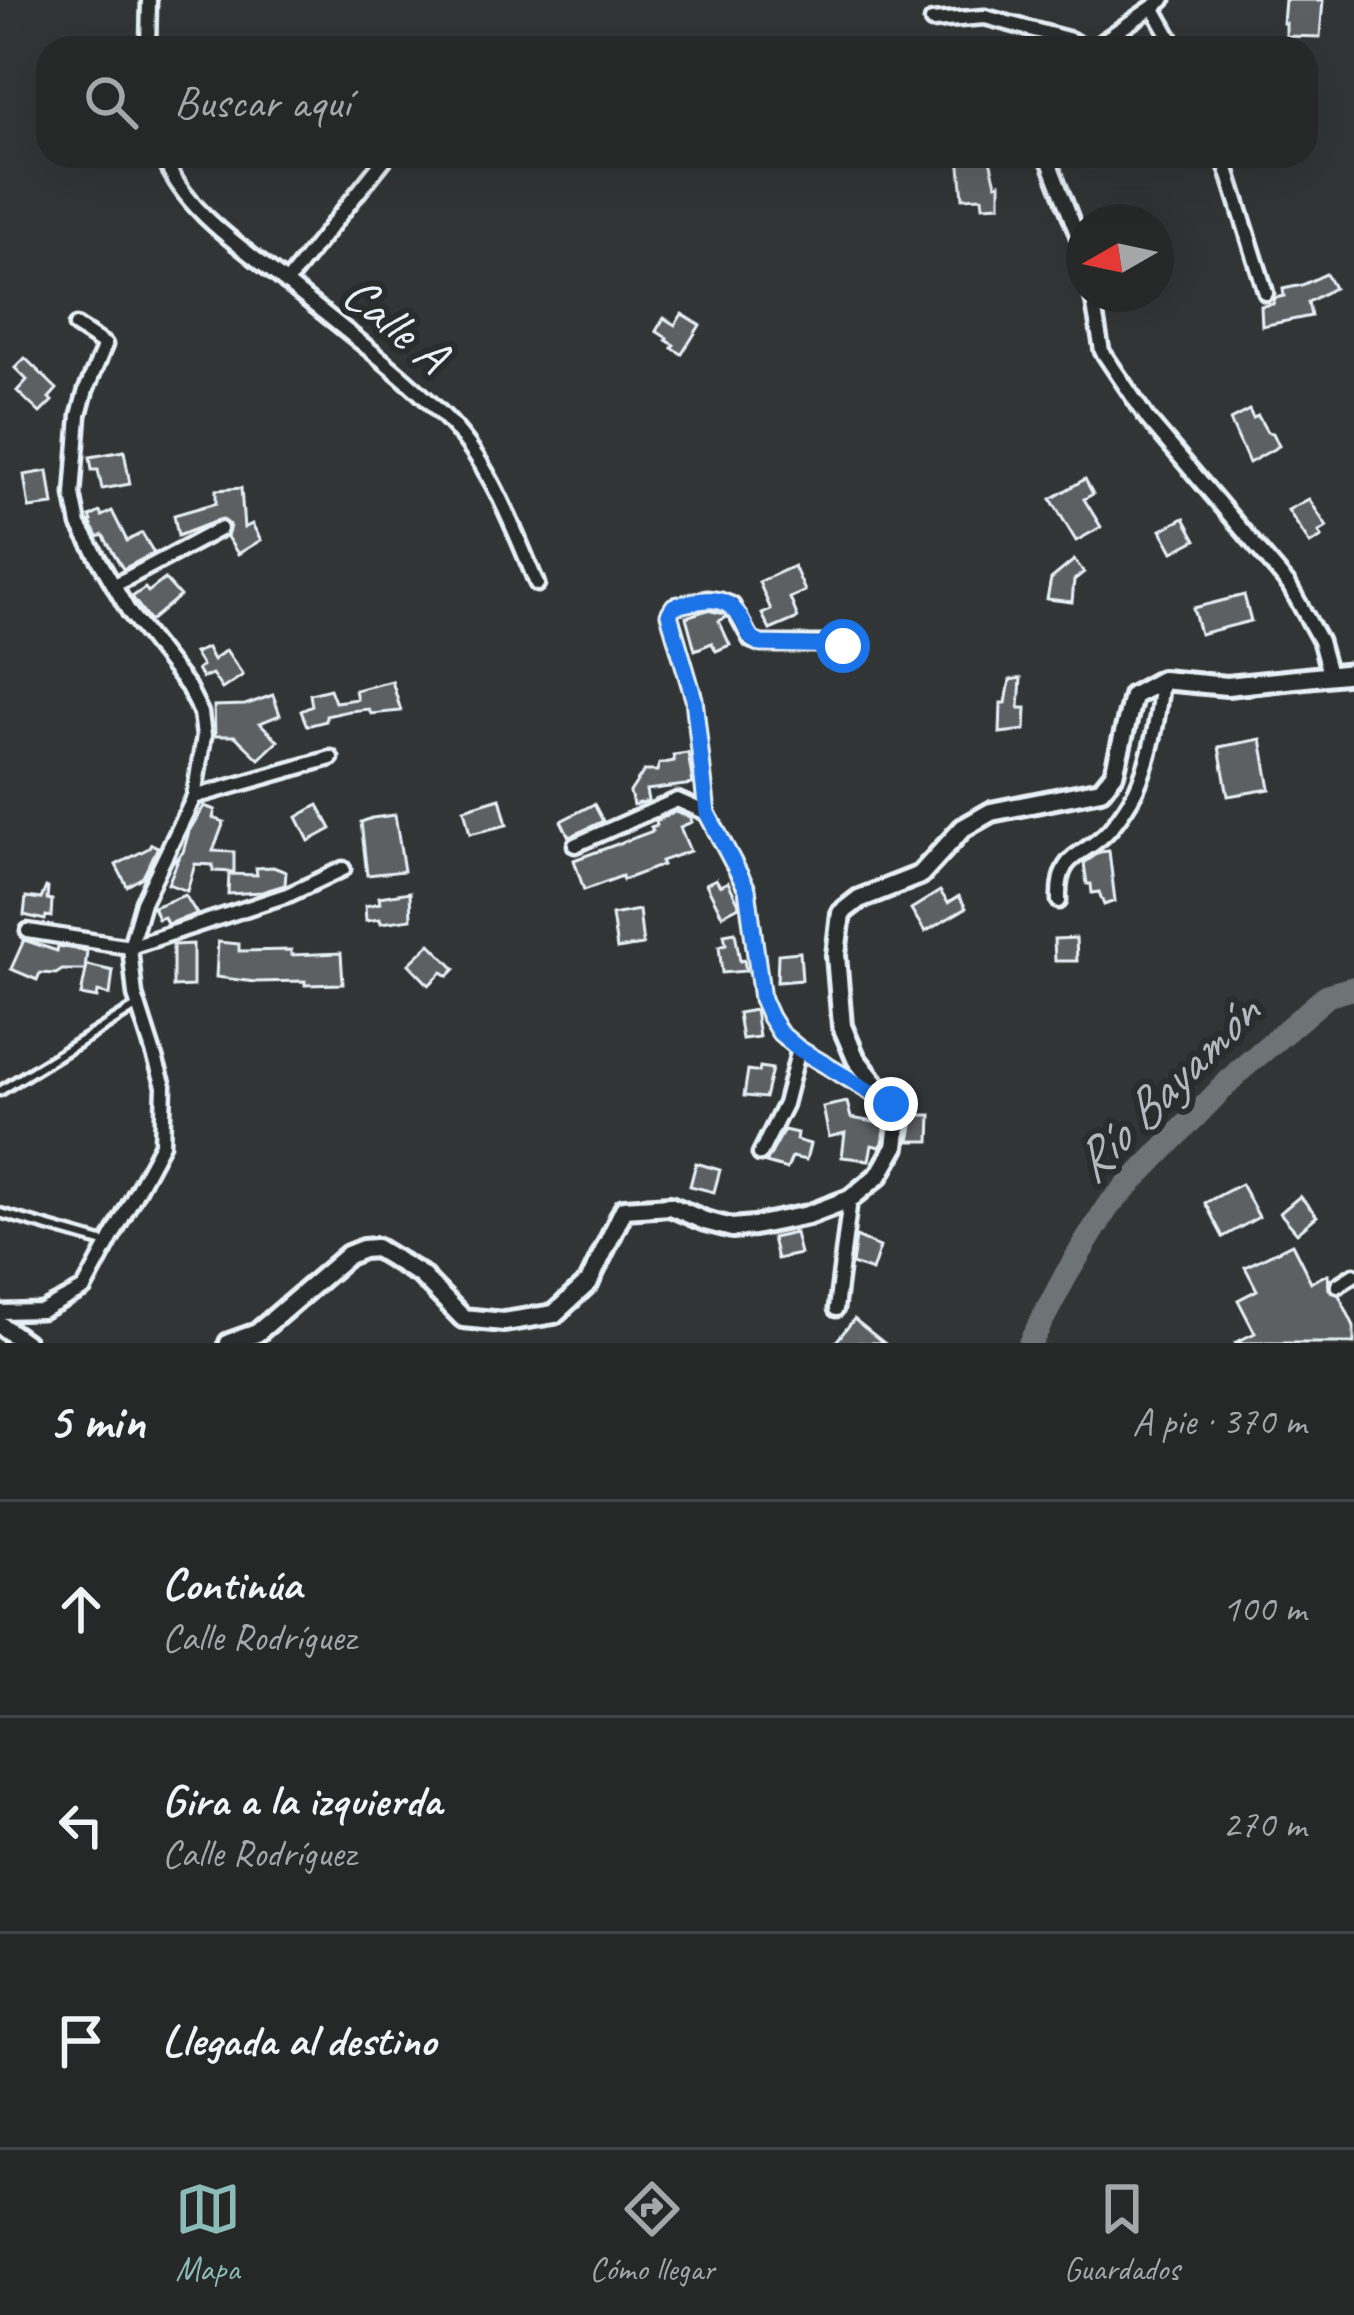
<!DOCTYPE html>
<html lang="es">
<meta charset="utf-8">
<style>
body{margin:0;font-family:Caveat,sans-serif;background:#2e3030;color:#f1f3f6}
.compass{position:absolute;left:1066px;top:204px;width:108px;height:108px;border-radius:50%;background:#262828;box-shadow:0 12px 48px #0002;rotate:261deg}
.stop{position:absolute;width:36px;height:36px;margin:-27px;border:9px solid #1a73e8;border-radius:50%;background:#fff}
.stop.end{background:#1a73e8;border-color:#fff;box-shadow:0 3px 12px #0008}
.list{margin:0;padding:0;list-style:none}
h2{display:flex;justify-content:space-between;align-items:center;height:156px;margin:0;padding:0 48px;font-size:51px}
h2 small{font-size:39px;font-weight:400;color:#a4a6a8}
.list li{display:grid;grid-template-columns:78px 1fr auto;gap:36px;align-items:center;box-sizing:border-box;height:216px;padding:0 48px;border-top:3px solid #424445}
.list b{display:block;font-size:45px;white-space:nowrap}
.list p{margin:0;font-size:39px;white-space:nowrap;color:#a4a6a8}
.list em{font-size:39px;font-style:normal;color:#a4a6a8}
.icon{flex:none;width:66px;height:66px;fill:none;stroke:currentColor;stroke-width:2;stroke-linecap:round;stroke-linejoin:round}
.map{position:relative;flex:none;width:1354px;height:1343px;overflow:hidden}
.search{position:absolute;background:#262828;box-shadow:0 12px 48px #0002;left:36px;right:36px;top:36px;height:132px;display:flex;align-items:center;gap:30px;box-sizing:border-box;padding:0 42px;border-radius:36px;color:#a4a6a8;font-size:45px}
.sheet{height:804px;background:#262828}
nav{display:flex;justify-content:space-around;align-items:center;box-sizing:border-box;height:168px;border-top:3px solid #424445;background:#262828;font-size:33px;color:#a4a6a8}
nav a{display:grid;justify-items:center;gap:6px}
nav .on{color:#8bbbb9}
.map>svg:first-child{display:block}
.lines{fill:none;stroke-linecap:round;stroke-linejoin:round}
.river{stroke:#6e7376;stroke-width:24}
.building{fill:#5c6063;stroke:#e8f1f8;stroke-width:3}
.lane-casing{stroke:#e8f1f8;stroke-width:15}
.street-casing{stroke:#e8f1f8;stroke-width:21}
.secondary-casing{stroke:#e8f1f8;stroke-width:26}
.lane{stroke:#2a2d2e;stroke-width:6}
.street{stroke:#2a2d2e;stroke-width:12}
.secondary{stroke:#2a2d2e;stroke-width:16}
.route{stroke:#1a73e8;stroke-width:15}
.labels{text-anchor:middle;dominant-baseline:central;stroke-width:12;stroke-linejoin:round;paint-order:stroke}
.street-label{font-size:51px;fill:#e8f1f8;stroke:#2a2d2e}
.water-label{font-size:54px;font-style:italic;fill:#b1b8be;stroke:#2a2d2e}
</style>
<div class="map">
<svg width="1354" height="1343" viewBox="0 0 1354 1343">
<rect width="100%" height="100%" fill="#323536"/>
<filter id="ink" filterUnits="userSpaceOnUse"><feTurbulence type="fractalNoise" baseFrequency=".00833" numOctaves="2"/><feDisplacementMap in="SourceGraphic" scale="24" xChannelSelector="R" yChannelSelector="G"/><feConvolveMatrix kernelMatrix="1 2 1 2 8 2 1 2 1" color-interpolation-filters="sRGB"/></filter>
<g filter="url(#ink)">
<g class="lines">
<path class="river" d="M1030,1343L1066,1275L1108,1206L1238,1072L1328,995L1354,988"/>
</g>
<g class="building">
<path d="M1285,0H1323L1320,37L1286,36V23H1283Z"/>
<path d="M959,156H989L996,184L1000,183V205L983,206L982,197L963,198Z"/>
<path d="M1326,274L1334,288L1308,302L1311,316L1262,326L1261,306L1273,304L1275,298L1284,296L1283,289L1302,285Z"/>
<path d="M682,314L700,325L682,354L672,348L674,345L666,340L667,338L656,331L664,318L675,325Z"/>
<path d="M25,358L57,389L49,398L52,401L40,413L17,391L27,380L15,368Z"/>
<path d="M1249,410L1253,418L1258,416L1267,432L1273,433L1279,446L1249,463L1230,420Z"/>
<path d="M124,451L130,484L102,489L98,470H92L90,457Z"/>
<path d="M48,471L53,505L29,508L24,475Z"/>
<path d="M1085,479L1093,494L1084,499L1101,527L1076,541L1051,499Z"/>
<path d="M241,488L244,528L252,524L261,540L238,554L227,537L230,525L222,519L178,536L174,515L216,503V490Z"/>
<path d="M1309,499L1327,527L1319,532L1322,537L1310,544L1288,510Z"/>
<path d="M112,511L127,541L142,533L154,553L123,569L103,535L98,537L90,522L92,521L90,517L100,512L102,516Z"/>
<path d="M1184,518L1196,540L1173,552L1161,530Z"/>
<path d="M1074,560L1084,572L1074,580L1072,602L1047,599L1051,579Z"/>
<path d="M794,566L805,591L790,598L798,618L770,630L762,614L771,610L759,582Z"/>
<path d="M165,579L180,596L150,621L132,597L145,588L148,592Z"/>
<path d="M1244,595L1251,621L1200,634L1193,608Z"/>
<path d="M707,610L725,614L727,617L719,621L730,645L716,651L712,643L695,650L686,617Z"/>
<path d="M207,648L213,660L226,650L243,675L222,689L212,674L202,678L197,670L202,666L194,653Z"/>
<path d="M1021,678L1019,708H1026L1025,730L1000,733L1001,703H1006L1010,680Z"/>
<path d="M392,681L401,711L371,714L369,709L349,711L326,716V721L307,726L301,711L312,706L310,694L330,689L335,702L357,699L355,690Z"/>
<path d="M273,695L280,715L260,723L278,741L259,759L235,736H215L214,706L245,705Z"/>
<path d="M1261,739L1270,789L1228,796L1219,747Z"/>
<path d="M688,753L693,784L646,790L648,801L633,805L630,792L644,771H657L659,764L674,761L673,755Z"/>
<path d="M500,798L507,825L470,834L464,809Z"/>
<path d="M594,804L603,821L569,837L561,821Z"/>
<path d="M318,805L331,829L309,841L297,817Z"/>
<path d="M204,806L215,810L213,818L224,822L213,851L234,852V872L213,871V865L195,864L187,891L168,884L178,860L175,861L183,852L189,831Z"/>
<path d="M675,812L690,817L692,822L680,827L690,851L661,861L663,865L623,880L622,876L584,890L574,860L653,831L651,827L657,825L656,821Z"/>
<path d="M395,815L404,871L367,875L361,822L372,818Z"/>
<path d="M151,844L158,847L143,877L127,886L116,865L149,848Z"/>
<path d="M1109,851L1115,901L1104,905L1099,892L1092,893L1091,884H1087L1084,863L1100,852Z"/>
<path d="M273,867L286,872L285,885L262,892L228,894L229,874L257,875L256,868Z"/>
<path d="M716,879L720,886L728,882L738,902L739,906L722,915L706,884Z"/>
<path d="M46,887L48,888L47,899L52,900L51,917L46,916L45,920L24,915L26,897L41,899Z"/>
<path d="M940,891L948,903L959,896L966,908L925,932L911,909Z"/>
<path d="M410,892L411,919L381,923L380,919L366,921L365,906L380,903L379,897Z"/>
<path d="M185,895L197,914L167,924L164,917L158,919L153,907Z"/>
<path d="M639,910L643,945L617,949L612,915Z"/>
<path d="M735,932L740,961L744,960L746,971L722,973L719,946L726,944L724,934Z"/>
<path d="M1076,938L1077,961H1055L1054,939Z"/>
<path d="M24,940L57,951L58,946L87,951L85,970H62L56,974L40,973L37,980L11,969Z"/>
<path d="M218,942L239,944V951L291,950V955L341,953L343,984L305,985V981L255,982L216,977Z"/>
<path d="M193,944V986L173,987V945Z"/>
<path d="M430,944L455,969L448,976L442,972L429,985L409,964Z"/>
<path d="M800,952L802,980L777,982L778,954Z"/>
<path d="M87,965L113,971L110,995L98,992L97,998L81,995Z"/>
<path d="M755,1010L759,1037L742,1039L738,1013Z"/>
<path d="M760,1067L772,1069L765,1098L744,1096L748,1070L759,1072Z"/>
<path d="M847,1102L851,1118L885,1124L883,1143L880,1147L872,1145L869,1160L842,1157L845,1133L829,1137L823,1107Z"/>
<path d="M914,1115H931L930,1141H909Z"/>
<path d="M784,1130L797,1133L796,1140L810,1144L806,1160L792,1157L787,1169L766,1163Z"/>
<path d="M696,1163L720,1170L714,1192L690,1186Z"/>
<path d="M1241,1184L1259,1217L1223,1237L1205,1203Z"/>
<path d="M1300,1196L1317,1216L1297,1233L1280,1213Z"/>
<path d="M795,1233L800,1254L777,1259L772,1238Z"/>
<path d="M856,1237L880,1247L872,1271L852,1264Z"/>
<path d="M1292,1244L1311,1282L1328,1274L1329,1289L1339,1295L1354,1326V1343H1234L1255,1333L1238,1300L1257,1290L1245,1267Z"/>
<path d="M854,1319L884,1343H835Z"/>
</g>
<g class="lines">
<defs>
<g id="lane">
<path d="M0,1091L136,1007"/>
<path d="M0,1213L108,1244"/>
</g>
<g id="street">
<path d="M1153,7L1176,48"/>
<path d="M932,21L985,17L1071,40L1084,48"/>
<path d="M148,48L149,0"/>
<path d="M1093,48L1163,0"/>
<path d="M163,156C184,210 239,245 283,280C337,324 395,367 444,416C490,462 512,525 537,584"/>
<path d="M1047,156L1084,252"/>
<path d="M1223,156L1266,293"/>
<path d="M286,283L387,156"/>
<path d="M1092,294L1102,351L1147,418L1289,585L1320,641L1329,674"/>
<path d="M115,585L220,529"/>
<path d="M860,652L821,644H761L751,640L732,605L721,601L707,599L674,606L669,614L694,699L707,813L747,889L762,999L770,1017L780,1033L799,1049L884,1100"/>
<path d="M194,797L331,758"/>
<path d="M575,845L677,800L707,813"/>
<path d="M1059,901C1057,850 1084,859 1110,829C1119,818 1130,802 1136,790C1152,755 1158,717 1162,680"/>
<path d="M28,931L130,947L290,894L343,869"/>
<path d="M760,1154L785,1104L799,1049"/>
<path d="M1338,1285L1354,1275"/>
<path d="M836,1309L850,1199"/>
<path d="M0,1312L42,1311L84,1289L162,1144L164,1086L135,995L130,947L143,902L194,797L204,736L201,713L188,687L129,612L79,525L73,495L79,415L86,390L105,345L76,326"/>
</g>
<g id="secondary">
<path d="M0,1325L25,1343"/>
<path d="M229,1343L257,1333L348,1255L363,1249L376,1248L421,1275L463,1318L504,1322L554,1314L589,1282L624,1209L670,1206L705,1221L732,1228L754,1226L808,1215L850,1199L879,1175L895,1147L898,1123L891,1104L856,1059L842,1026L836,955L841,913L859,899L920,875L963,828L991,812L1101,790L1114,774L1133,696L1162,680L1227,686L1354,673"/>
</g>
</defs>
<use href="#lane" class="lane-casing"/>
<use href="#street" class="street-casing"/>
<use href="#secondary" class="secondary-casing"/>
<use href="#lane" class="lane"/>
<use href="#street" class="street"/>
<use href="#secondary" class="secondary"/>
</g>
</g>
<g class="lines" filter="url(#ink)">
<path class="route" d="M843,646L761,644C749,639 749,634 743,622C726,590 704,600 674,606L669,614L694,699L707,813L747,889L762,999L770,1017L780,1033L799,1049L891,1104"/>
</g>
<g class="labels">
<g class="street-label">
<text transform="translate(396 324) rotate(40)">Calle A</text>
</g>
<g class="water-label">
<text transform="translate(1165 1088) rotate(-45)">Río Bayamón</text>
</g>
</g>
</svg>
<svg class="compass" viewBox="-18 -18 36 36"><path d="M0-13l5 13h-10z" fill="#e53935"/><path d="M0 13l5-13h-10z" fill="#a4a6a8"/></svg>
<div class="stop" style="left:843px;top:646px"></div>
<div class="stop end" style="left:891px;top:1104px"></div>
<div class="search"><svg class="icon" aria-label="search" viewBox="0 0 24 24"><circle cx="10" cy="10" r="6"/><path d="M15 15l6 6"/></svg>Buscar aquí</div>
</div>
<section class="sheet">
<h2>5 min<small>A pie · 370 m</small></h2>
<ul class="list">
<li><svg class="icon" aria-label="ahead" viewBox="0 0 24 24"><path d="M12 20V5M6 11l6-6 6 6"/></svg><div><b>Continúa</b><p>Calle Rodríguez</p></div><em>100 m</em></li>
<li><svg class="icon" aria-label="left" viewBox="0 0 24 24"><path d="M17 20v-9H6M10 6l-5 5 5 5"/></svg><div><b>Gira a la izquierda</b><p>Calle Rodríguez</p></div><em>270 m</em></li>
<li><svg class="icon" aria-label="arrive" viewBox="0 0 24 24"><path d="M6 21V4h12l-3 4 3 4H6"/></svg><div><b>Llegada al destino</b></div></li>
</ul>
</section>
<nav>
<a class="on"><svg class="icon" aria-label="map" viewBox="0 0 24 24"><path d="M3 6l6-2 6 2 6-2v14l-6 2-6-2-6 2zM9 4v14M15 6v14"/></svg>Mapa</a>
<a><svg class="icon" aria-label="directions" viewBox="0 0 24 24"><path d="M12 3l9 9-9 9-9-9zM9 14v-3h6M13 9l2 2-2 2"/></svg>Cómo llegar</a>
<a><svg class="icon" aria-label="saved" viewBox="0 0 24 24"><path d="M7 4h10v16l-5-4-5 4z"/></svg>Guardados</a>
</nav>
